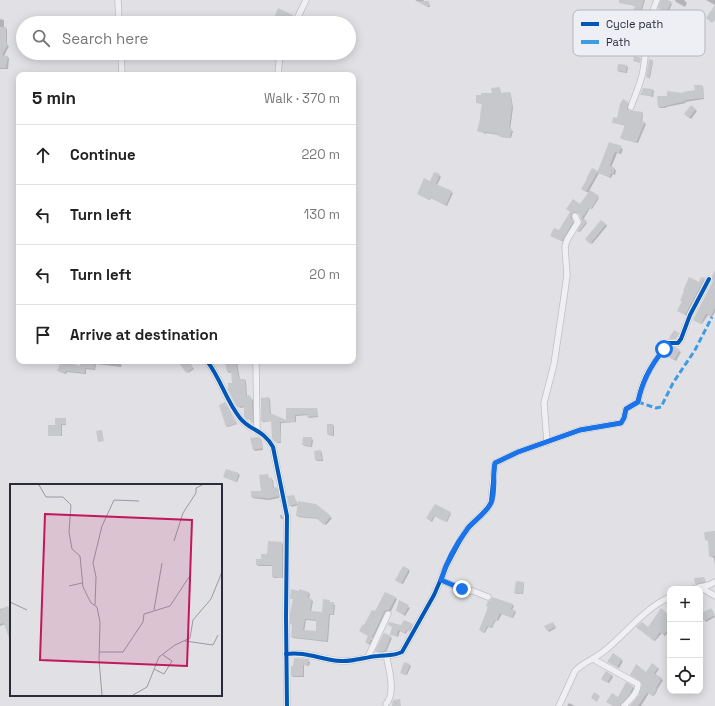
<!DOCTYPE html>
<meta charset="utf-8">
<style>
body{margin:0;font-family:"Space Grotesk",sans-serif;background:#f2f2f2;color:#222}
.controls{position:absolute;right:12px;bottom:12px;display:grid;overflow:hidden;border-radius:8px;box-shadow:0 2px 10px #0003}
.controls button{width:36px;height:36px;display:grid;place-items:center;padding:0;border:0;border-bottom:1px solid #e0e0e0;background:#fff;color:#222;font:20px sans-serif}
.stop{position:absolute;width:12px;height:12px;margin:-9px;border:3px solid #1a73e8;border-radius:50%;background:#fff}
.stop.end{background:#1a73e8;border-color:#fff;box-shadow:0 1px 4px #0008}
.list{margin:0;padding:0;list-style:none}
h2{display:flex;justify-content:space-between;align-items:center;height:52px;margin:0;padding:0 16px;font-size:17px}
h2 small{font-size:13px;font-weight:400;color:#767676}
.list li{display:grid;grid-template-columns:26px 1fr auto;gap:12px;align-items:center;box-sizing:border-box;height:60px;padding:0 16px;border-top:1px solid #e0e0e0}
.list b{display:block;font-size:15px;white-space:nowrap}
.list em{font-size:13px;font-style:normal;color:#767676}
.icon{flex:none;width:22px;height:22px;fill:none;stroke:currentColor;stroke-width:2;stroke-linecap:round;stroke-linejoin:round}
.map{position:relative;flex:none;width:715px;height:706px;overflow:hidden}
.search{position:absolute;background:#fff;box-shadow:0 2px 10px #0003;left:16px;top:16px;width:340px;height:44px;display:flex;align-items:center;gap:10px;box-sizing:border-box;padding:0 14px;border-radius:22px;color:#767676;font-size:15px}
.panel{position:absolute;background:#fff;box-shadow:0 2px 10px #0003;left:16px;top:72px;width:340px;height:292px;border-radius:8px}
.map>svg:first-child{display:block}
.shadow{fill:#0003;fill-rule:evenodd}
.building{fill:#c7c8cc;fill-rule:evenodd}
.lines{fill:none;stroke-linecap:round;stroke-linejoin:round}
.minor-casing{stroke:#bfbfc3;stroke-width:7}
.minor{stroke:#f0f0f2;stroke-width:5.5}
.quiet{stroke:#3d9ce3;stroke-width:3;stroke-dasharray:6 3;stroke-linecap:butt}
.cycleway-casing{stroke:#eeeff5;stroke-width:6}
.cycleway{stroke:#0057b8;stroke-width:4}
.route{stroke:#1a73e8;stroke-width:5}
.inset-road{fill:none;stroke:#9899a2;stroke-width:1}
.view{fill:#c2185b;fill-opacity:0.15;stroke:#c2185b;stroke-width:2}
.inset-edge{fill:none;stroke:#2a2c3d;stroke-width:2}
.key{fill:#eeeff5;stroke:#b3b4be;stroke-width:1}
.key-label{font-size:11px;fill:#2a2c3d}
</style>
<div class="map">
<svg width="715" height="706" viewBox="0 0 715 706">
<rect width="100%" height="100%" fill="#e1e1e5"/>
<g class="shadow">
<path d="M415,0H424L423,2H429L430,7H428Z"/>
<path d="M630,0H645L640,17L647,19L645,33L639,32V47H617L616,46L631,37L635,6L630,4Z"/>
<path d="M662,0H666L672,4L668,13L659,8Z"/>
<path d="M675,0H684L687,3L685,7L676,2Z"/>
<path d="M706,0H715V5Z"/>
<path d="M279,10L293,17L290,23H272Z"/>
<path d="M0,19L4,20V28L7,29V45L9,46L4,56L9,58L8,69H0Z"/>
<path d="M652,61L653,62L650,78L647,77Z"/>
<path d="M626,66L628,67L627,73L620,72L618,71Z"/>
<path d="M702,86L703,87L704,99L685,102L686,103L666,107V108H660L659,107L668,97L696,91Z"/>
<path d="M500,88L501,94L510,93L511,95L513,108L510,130L513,131L511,138L501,137L500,135L486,133V134L478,131L483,104L477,103L482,96L493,95Z"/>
<path d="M653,90L654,91L653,97L641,94Z"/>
<path d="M628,103L629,104L628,111L642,113L643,114L642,122L646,124L638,143L622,139L621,138L626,126L613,122L618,119Z"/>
<path d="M691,107L697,111L691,119L685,114Z"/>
<path d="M610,143L623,149L621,154L617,153L611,168L616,170L615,175L613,174L611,178L599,173L589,191L599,198L592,209L590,208L583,220L587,223L580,232L579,231L583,222L580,214L577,212L572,215V219L574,223L564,242L553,237L560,232L571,212L581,205L589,193L583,190L593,169L598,172Z"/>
<path d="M439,175L441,177L437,185L453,193L447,206L431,198L430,200L418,194Z"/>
<path d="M606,224L607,226L592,244L586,239Z"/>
<path d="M704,279L705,280L687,316L680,312L678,311Z"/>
<path d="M715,281V312L712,317L708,315L702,324L695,321Z"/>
<path d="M679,351L681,352L676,361L667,356Z"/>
<path d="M62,361L81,367L88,364L89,361H122L121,367L96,364L95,370L86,369V374L67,372L66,374L60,372L58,370Z"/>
<path d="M184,361H188L194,369L188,373Z"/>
<path d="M235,361L237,362L240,380H245L246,381L247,397L249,396L253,400L254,423L245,416V407L240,408L238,406L233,384L232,372L229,373L228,372L226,363Z"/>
<path d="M269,398L270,399L271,414L288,421L287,409H317L318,417L309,418L308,415L296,416V422L281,423V443H277L276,441L272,421L263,422L262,421Z"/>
<path d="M226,405L237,424L228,427L227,426Z"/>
<path d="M65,419L66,425H62V436H50L49,435L56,426Z"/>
<path d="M333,425L334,426V436L329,435L328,434Z"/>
<path d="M258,438L262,441L263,450L255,451L254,450Z"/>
<path d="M311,438L313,440L312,447L305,446L303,445Z"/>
<path d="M321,451L322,453L323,461H317L316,460Z"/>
<path d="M238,474L240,475L237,482L224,477Z"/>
<path d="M267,475L269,479L273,480L274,488H276L278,489L279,498L269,500L253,498L252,497L262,492Z"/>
<path d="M294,496L298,505L292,507L290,505Z"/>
<path d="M435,505L451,514L447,522L435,516L432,522L428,519Z"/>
<path d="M280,515H282L283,519H281Z"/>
<path d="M297,515L330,517L332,518L326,525L319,519L298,517Z"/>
<path d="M715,532V565L714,558L710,556L709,541L706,540Z"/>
<path d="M269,542L282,543L283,544V578H274L273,577V566H258L257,564L268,555Z"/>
<path d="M404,567L410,571L403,584L398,581Z"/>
<path d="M704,578L706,583L697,585L696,584Z"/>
<path d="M523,583L524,584L523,594H517L515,593Z"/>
<path d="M309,593L310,594L309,599L313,601L311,612L323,613L329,601L330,603L335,605L334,615H330L328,642L293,638L292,637L294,600L291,598ZM306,620L317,621L316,633L304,632Z"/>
<path d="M395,598L397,599L391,611L388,612L371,645L368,644L366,642L369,638L372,640L373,638L360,631Z"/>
<path d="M400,602L410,608L405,616L399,612Z"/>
<path d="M512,605L514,606L512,610L516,612L513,618L502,614L498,621L496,620L492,628L488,627L485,633L481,631L488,607L487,606Z"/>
<path d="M8,607L11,613V637L6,624L0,626V609Z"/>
<path d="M712,610L715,617L706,622L701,615Z"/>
<path d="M670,617V633L669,632L665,636L662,633L655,641L638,627L648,629Z"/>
<path d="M554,624L556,628L549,632L548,631Z"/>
<path d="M412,625L413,626L411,632L408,630L406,634L400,631L398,637L391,634L393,627Z"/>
<path d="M384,634L392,638L386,652H378L377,651Z"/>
<path d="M613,655L623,661L619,668L610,663Z"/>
<path d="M308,660L310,662L309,666L304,665V677H293L292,676V667Z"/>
<path d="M653,664L659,669L655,675L663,680L657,690V691L654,696L649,693L641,706H631L642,692L646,674Z"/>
<path d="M409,665L411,666L407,675L402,674Z"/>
<path d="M612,675L613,677L609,683L603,680Z"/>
<path d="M626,684L634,688L631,695L621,706H614Z"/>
<path d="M569,703L575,706H567Z"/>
</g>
<g class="building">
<path d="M619,0H644L639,16L647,17L646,20L644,32L638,31V46H615L614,37L631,36L635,12L633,11L635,6L619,3Z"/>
<path d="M661,0H668L672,2L666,12L658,8Z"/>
<path d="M416,1H429V6H426Z"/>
<path d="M715,5V20L712,23L706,18Z"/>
<path d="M278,8L293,15L289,23H283L274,18Z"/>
<path d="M0,27H6V43L8,44L2,55L8,56L6,68H0Z"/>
<path d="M634,56L641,58L640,63L633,61Z"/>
<path d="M649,59L653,60L649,78L646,77Z"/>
<path d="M618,64L627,65L626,72L617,71Z"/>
<path d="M694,85H702L704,98L685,100L686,101L665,106V107H658L657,96H667V91L683,93V92L695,90Z"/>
<path d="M500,87V93L510,92L512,106L509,128L512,129L510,138L498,136L499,134L485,132V133L477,131L481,116L480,115L482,103H476V95H481V93H492L491,88Z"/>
<path d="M643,88L653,89L652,96L640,95Z"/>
<path d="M623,99L628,102L627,110L643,112L641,121L645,122L636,143L620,138L625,125L612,123L613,117L617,118L620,104Z"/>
<path d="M691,105L696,109L689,118L684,114Z"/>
<path d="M609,142L622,146L619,153L615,152L612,159L610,166L615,168L613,174L611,173L610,177L597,173Z"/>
<path d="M592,168L598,171L586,192L581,189L587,179H586Z"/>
<path d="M434,172L440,174L436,184L452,191L446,205L430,198L429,200L417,194L424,178L430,181Z"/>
<path d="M590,190L599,196L591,209L589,208L582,218L587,221L579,232L577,231L582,222L579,214L575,212L571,214V218L573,222L562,241L550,236L554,228L559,230L570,212L566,209L573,199L580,204Z"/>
<path d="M601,220L606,224L590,244L585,239Z"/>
<path d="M715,270V308L711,316L706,314L701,324L693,320L713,281L712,276Z"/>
<path d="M689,277L699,282L701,277L705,278L685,315L677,311L682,301H680L684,291H683Z"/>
<path d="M674,330L679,333L676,339H671L669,338Z"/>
<path d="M671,347H675L680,350L674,360L665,355Z"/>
<path d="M61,361H65L80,366V362L87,363L88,361H95L94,369L85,368V373L66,371L65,373L57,371Z"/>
<path d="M178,361H189L193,368L186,373Z"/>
<path d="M236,361L239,379H245L246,396L250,395V398H252L253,423L251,422L250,419L247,420L244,416V406L237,407L228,390V383H232L231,371L227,372L225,362Z"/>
<path d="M269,397L270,413L286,420V408H317L318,416L307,417V414L295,415V422H280L281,442H275L272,438L271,421H261V398Z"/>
<path d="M225,402L237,423L226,427L219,405Z"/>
<path d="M55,418H66V424H61V436H48V425H55Z"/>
<path d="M327,424H333V435L327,434Z"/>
<path d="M102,430L104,441L98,442L96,431Z"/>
<path d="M258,437L261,439L263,448L253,450L250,438Z"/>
<path d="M303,437H312L311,446L302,445Z"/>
<path d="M321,450L322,460H315L314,451Z"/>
<path d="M226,469L239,473L236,482L223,477Z"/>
<path d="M268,474L269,478H272L273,488L277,487L279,496L267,499V498L251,497V491H261L259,475Z"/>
<path d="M294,495L297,504L289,506L287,496Z"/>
<path d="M298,501L316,504L331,516L324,525L316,518L296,516Z"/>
<path d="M435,504L451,512L446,522L434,516L431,521L426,518Z"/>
<path d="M715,531V556L709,557L708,540H705L704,532Z"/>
<path d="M268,541L282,542V578L272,577V565H256V559H261V554H267Z"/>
<path d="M403,566L409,569L401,584L395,580Z"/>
<path d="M704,577L705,582L695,584L694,578Z"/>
<path d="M516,581L524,582L522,594L514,593Z"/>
<path d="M291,589L299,591V589L309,592L308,598L312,599L310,611L322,612L323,599L330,600L329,602H334L333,615L329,614L327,641L291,637L292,625L290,624V613L293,599H290ZM305,619L316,620V631L303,630Z"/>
<path d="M385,592L396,597L389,610H386L384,612L369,644L365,642L368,636L359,631L363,624L364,625L372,610L375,611Z"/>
<path d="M492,597L513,604L511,609L515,610L512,618L500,613L497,620H495L491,628L487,626L484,633L479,630L488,607L486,606L488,601L491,600Z"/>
<path d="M399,600L409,605L404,615L396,611Z"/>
<path d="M8,606L11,613V640L10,641L4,623L0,624V610Z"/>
<path d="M661,608L670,616V634L667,631L663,635L660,632L654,641L636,627L642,622L648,627Z"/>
<path d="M711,608L715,615L704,621L700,614Z"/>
<path d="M404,620L413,624L409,631L407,630L405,633L398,630L397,636L390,635L392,627L388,625L389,622L401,625Z"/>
<path d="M553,622L555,627L547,631L544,626Z"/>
<path d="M384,633L391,636L385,651L377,652L375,651Z"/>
<path d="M613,653L622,659L617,667L607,662Z"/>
<path d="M294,658L309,659L308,665H303V676H291V666H293Z"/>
<path d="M404,662L410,664L406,675L400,673Z"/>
<path d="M652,663L658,668L654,673L662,678L656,688L657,689L653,696L647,693L638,706H630L639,695L642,684L640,681L630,675L636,664L646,672Z"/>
<path d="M606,671L612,675L607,683L601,679Z"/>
<path d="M626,682L633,686L630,694L620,706H613L606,702L612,693L618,697Z"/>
<path d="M594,692L600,696L597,702L591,698Z"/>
<path d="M400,699L401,706H392L393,700Z"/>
</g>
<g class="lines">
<defs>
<g id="minor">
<path d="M118,0L119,23"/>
<path d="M295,23L306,0"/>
<path d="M121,53L122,75"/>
<path d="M278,75L280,53"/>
<path d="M631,107C635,95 641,83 643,71C647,46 647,23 657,0"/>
<path d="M207,361C221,379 226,401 240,418C250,431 263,429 273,447L287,516L286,617L287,706"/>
<path d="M256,361L257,430"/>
<path d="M547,442L544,403L554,364L564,297L567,275L565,247L567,240L578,222L575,216"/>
<path d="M441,580L466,591H473L488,597"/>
<path d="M700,587L715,596"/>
<path d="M693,589L709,585L715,582"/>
<path d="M286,654C305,651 322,660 341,661C353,662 365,657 378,656C386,655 394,656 402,652L434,595L447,565L462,537L468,528L487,509L491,502L495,463L518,452L580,430L621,423L624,418L626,409L638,402C643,375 653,363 669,343H678L681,339L690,315L709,279"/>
<path d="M386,655C389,668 396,694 386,704"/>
<path d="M368,657L388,614"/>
<path d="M593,659L638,684C638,693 630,700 624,706"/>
<path d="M559,706L575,671C582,663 594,659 603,652C626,634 643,609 670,597"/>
</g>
</defs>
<use href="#minor" class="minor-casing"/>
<use href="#minor" class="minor"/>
<path class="quiet" d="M638,402L656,408L661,407L673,383L695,350L712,317"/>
<defs>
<g id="cycleway">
<path d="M207,361C221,379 226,401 240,418C250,431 263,429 273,447L287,516L286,617L287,706"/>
<path d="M286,654C305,651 322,660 341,661C353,662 365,657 378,656C386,655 394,656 402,652L434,595L447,565L462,537L468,528L487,509L491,502L495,463L518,452L580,430L621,423L624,418L626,409L638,402C643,375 653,363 669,343H678L681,339L690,315L709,279"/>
</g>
</defs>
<use href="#cycleway" class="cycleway-casing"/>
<use href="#cycleway" class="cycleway"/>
</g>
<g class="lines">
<path class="route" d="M462,589L441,580C446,563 457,543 468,528C475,520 486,513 491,503C496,491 492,476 495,463L518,452L580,430L621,423L624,418L626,409L638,402C642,381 651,365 664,349"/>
</g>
<g transform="translate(10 484)">
<rect width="212" height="212" fill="#e1e1e5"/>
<path class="inset-road" d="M29,1L36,13H53L61,21L59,48L62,65L70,72L73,103L81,119L87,123L90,138L89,176L92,211M164,57L173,29L186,9V4L192,1M59,102L72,99M0,118L17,126M85,121L86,93L83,79L92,42L104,16L129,17M144,126L152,79M175,157L203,161L208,151M89,168H113L133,138L134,130L160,122L179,93M144,185L154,190L162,177L153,171M123,211L137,203L149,173L165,161L180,154L183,136L201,115L212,88"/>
<path class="view" d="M35,30L182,36L177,182L30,176Z"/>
<rect width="212" height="212" class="inset-edge"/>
</g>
<rect x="573" y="10" width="132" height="46" rx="6" class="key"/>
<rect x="581" y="22" width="18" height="4" fill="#0057b8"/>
<rect x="581" y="40" width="18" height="4" fill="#3d9ce3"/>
<g class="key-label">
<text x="606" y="28">Cycle path</text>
<text x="606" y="46">Path</text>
</g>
</svg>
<div class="controls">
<button>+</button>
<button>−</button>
<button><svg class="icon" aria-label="locate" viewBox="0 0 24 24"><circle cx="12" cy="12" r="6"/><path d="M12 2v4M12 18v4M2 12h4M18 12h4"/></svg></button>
</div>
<div class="stop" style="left:664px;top:349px"></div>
<div class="stop end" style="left:462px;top:589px"></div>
<div class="search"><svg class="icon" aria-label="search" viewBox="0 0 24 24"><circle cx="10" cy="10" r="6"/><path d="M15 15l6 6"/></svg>Search here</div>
<section class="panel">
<h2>5 min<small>Walk · 370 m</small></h2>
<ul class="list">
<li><svg class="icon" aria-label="ahead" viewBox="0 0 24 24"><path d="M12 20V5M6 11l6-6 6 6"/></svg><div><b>Continue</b></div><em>220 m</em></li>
<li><svg class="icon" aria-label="left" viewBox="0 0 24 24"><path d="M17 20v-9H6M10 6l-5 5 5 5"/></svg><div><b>Turn left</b></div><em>130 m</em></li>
<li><svg class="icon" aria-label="left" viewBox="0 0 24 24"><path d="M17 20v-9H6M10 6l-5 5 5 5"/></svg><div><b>Turn left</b></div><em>20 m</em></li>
<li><svg class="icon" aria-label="arrive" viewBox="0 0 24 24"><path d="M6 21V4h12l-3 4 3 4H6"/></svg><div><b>Arrive at destination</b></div></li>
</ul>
</section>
</div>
